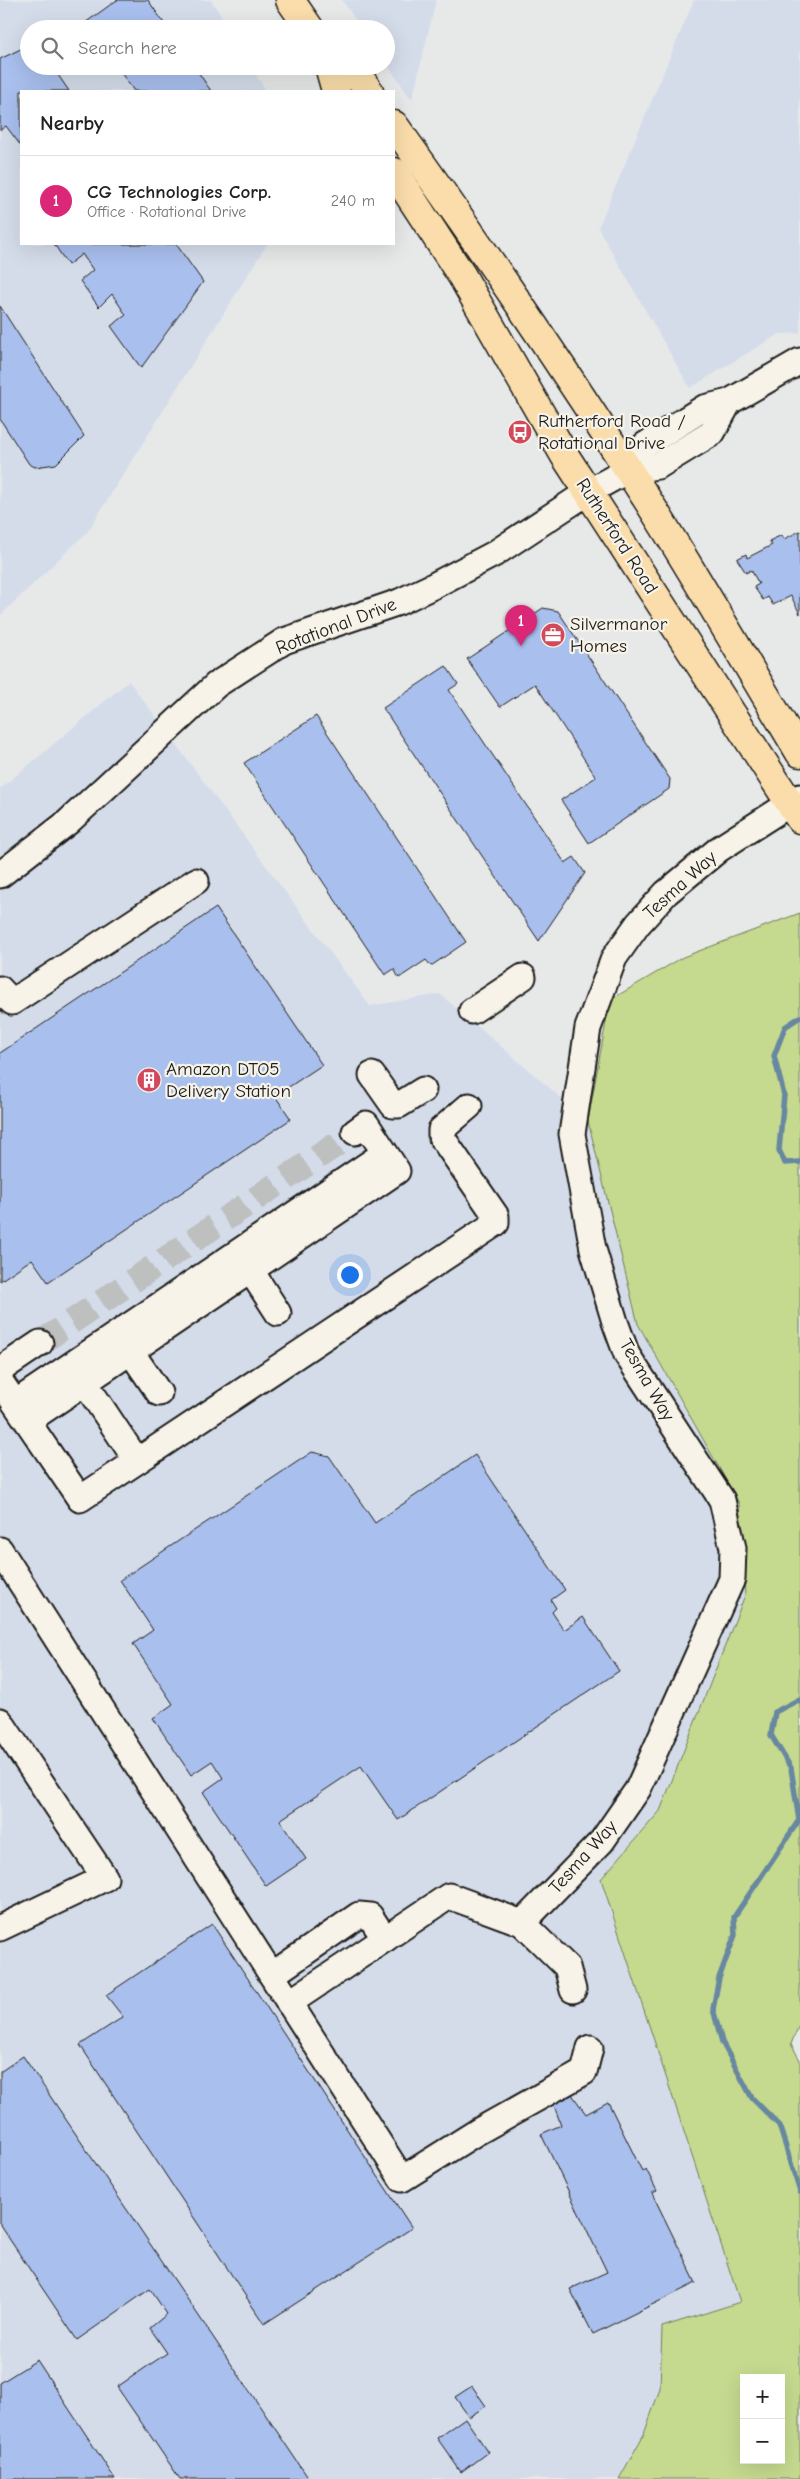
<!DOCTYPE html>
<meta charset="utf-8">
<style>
body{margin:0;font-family:"Comic Neue",sans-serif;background:#f2f2f2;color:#222}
.controls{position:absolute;right:15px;bottom:15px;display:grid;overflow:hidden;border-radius:0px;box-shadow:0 5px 20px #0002}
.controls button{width:45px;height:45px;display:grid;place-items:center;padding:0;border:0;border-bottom:1px solid #e0e0e0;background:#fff;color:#222;font:25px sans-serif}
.you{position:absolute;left:349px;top:1274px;width:18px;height:18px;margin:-12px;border:4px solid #fff;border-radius:50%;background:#1a73e8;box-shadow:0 0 0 8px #1a73e833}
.badge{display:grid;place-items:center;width:32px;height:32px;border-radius:50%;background:#db2777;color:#fff;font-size:16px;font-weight:700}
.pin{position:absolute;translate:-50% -41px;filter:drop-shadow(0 1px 2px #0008)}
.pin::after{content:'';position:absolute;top:26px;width:18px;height:15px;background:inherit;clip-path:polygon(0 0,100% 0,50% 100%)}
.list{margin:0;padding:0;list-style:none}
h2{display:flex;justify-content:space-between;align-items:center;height:65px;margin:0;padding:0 20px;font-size:21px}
h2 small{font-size:16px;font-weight:400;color:#767676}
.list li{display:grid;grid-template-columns:32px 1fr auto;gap:15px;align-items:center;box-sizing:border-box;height:90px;padding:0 20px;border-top:1px solid #e0e0e0}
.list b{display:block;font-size:19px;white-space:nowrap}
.list p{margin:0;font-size:16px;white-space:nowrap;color:#767676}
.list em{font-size:16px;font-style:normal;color:#767676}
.icon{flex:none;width:28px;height:28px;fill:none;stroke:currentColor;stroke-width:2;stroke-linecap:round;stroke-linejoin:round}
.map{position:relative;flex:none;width:800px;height:2479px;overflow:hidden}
.search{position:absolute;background:#fff;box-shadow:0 5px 20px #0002;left:20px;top:20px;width:375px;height:55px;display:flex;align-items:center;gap:12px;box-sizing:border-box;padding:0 18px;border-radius:28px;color:#767676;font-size:19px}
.panel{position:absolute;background:#fff;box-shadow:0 5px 20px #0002;left:20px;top:90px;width:375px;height:155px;border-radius:0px}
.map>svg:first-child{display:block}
.built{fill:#d4dcea}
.green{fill:#c5da8f;stroke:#707b56;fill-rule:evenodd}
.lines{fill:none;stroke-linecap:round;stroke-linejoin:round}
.stream{stroke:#6887a0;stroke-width:5.5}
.building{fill:#a9bfed;stroke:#1c1c1c}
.minor-tunnel{stroke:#bec0c0;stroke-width:25;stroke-dasharray:25 12;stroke-linecap:butt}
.minor-casing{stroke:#1c1c1c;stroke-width:29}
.major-casing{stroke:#1c1c1c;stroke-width:31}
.minor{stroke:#f7f3e8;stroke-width:25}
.major{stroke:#faddab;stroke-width:28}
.labels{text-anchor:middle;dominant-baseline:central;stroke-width:4.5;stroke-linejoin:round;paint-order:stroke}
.poi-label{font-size:19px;fill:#1c1c1c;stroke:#f7f3e8;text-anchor:start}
.street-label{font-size:19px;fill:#1c1c1c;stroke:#f7f3e8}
</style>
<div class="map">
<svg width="800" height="2479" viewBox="0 0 800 2479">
<rect width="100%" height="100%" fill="#e7e9e9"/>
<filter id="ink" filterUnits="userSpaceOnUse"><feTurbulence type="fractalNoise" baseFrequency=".02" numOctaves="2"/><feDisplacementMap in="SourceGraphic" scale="10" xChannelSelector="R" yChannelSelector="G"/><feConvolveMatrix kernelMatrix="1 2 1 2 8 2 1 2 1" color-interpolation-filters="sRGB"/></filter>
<g filter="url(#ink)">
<g class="built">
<path d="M0,0H211L229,29H29V66H251L266,91H21V244H267L88,531L0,616Z"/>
<path d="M342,0H436L412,100L386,63V29H362Z"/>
<path d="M694,0H800V333L779,334L690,388L598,228Z"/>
<path d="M129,681L370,1006L440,994L588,1121L638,1324L739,1503L745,1595L660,1811L601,1879L740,2302L662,2327L660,2389L644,2434L619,2479H0V789Z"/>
</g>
<path class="green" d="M800,913V2023L791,2044L800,2060V2479H619L644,2434L660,2389L662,2327L740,2302L601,1879L660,1811L745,1595L739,1503L638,1324L588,1121L610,1000L683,957ZM744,2378H781V2460H744Z"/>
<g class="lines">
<g class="stream">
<path d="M800,1017L785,1027L774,1056L784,1095L779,1150L785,1163L800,1162"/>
<path d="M800,1701L798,1700L775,1712L771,1735L791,1768L799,1820L734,1917L735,1935L719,1978L713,2009L722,2042L752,2098L779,2125L800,2192"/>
</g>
</g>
<g class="building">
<path d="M117,0H148L168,29H89L85,23Z"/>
<path d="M29,45V66H52L69,91H21V146L6,126L0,130V59Z"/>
<path d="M116,66H194L211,91H134Z"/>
<path d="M54,244H176L203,282L141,368L111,326L126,315L112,294L99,307L80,281L93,270L82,254L68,265Z"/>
<path d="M0,306L84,436L56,464L35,467L29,464L0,419Z"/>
<path d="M800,531V614L791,596L773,605L768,597L763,600L754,587L759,584L751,570L746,573L737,559L746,554L747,558L772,545L769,541L782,535L784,539Z"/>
<path d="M543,608L558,611L670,779L669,789L589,843L561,800L596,777L535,684L500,707L467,659Z"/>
<path d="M446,666L458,684L449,690L565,863L574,857L585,873L539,941L383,708Z"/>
<path d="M316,716L466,942L431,966L426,960L399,978L394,969L385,975L244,763Z"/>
<path d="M216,908L322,1065L275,1096L291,1119L48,1282L32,1259L0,1281V1053Z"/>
<path d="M312,1452L329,1456L375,1523L475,1455L565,1590L551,1600L556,1608L552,1612L564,1630L583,1617L619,1671L398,1820L361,1766L280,1820L306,1859L266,1886L203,1792L223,1778L212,1761L191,1775L153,1718L173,1704L133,1644L153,1630L120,1580Z"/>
<path d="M212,1924L412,2228L264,2324L80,2045L123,2017L106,1995Z"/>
<path d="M23,2056L309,2479H180L117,2387L167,2353L150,2328L167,2314L150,2289L77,2340L0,2225V2072Z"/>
<path d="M566,2086L586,2114L608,2102L642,2171L646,2169L657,2191L652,2193L696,2283L593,2334L570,2289L607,2272L541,2134L561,2125L550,2094Z"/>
<path d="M37,2360L115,2479H0V2383Z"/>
<path d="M472,2386L486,2406L469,2417L455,2397Z"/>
<path d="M465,2418L488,2452L461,2472L437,2438Z"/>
</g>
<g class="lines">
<path class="minor-tunnel" d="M40,1343L355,1132"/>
<defs>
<g id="minor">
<path d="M628,470L645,445L704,408L729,402L800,361"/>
<path d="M0,875L68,822L216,685L284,641L399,602L433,586L494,554L588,492L628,470L658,466L712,433L729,402"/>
<path d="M0,989L12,1002L196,881"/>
<path d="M472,1011L523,977"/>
<path d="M372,1075L393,1105H399L423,1090"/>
<path d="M251,1271L278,1313"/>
<path d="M131,1352L159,1393"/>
<path d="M0,1370L40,1343"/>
<path d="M0,1381L80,1499L496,1223V1216L441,1136V1130L469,1106"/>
<path d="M85,1383L137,1461"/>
<path d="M15,1403L385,1153"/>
<path d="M28,1421L397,1171L366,1124L355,1132"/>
<path d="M0,1550L402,2179L477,2132L584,2072L590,2048"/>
<path d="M0,1721L105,1878L0,1928"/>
<path d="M522,1923L602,1841L638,1789L732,1579L733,1548L722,1500L627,1355L615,1322L593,1249L572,1134L588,1028L614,958L638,924L666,893L719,849L800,797"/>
<path d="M272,1975L359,1915L370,1916L385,1939"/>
<path d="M289,2003L449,1896L522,1923L567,1967L573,1990"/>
</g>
<g id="major">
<path d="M290,0L310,29"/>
<path d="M329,66L336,91"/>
<path d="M344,66L361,80L369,91"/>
<path d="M394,125C483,249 569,375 650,504C702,586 750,670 800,753"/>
<path d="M394,172L462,276L565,456L800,819"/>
</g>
</defs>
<use href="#minor" class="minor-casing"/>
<use href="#major" class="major-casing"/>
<use href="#minor" class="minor"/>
<use href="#major" class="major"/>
</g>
</g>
<defs>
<symbol id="bus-disc" viewBox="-11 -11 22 22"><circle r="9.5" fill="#d1495b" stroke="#f7f3e8"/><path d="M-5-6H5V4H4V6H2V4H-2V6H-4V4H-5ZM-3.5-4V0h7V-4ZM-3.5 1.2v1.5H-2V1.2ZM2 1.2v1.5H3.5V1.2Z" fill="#fff"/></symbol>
<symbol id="office-disc" viewBox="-11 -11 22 22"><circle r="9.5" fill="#d1495b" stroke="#f7f3e8"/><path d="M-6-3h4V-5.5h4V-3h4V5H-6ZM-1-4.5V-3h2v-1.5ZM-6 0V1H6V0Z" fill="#fff"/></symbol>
<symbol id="building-disc" viewBox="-11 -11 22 22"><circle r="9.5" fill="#d1495b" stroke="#f7f3e8"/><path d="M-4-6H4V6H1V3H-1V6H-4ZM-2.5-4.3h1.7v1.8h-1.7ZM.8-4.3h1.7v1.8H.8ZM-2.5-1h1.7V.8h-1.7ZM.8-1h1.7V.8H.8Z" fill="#fff"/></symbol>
</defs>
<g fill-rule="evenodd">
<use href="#bus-disc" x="506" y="418" width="28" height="28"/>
<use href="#office-disc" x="539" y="621" width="28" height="28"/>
<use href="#building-disc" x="135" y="1066" width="28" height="28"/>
</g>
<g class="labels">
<g class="poi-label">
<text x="538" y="421">Rutherford Road /<tspan x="538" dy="22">Rotational Drive</tspan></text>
<text x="570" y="624">Silvermanor<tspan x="570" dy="22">Homes</tspan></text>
<text x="166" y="1069">Amazon DTO5<tspan x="166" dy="22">Delivery Station</tspan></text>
</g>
<g class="street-label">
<text transform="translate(617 536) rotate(57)">Rutherford Road</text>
<text transform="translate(336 626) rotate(-21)">Rotational Drive</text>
<text transform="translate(680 885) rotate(-42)">Tesma Way</text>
<text transform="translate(647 1380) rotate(60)">Tesma Way</text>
<text transform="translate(583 1857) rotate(-48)">Tesma Way</text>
</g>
</g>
</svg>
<div class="controls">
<button>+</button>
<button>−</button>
</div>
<div class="you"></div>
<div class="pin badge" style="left:521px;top:646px">1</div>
<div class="search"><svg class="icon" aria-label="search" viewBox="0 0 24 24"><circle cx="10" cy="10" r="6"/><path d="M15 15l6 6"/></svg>Search here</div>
<section class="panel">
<h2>Nearby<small></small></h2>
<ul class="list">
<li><span class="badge">1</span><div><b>CG Technologies Corp.</b><p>Office · Rotational Drive</p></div><em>240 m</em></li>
</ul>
</section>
</div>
